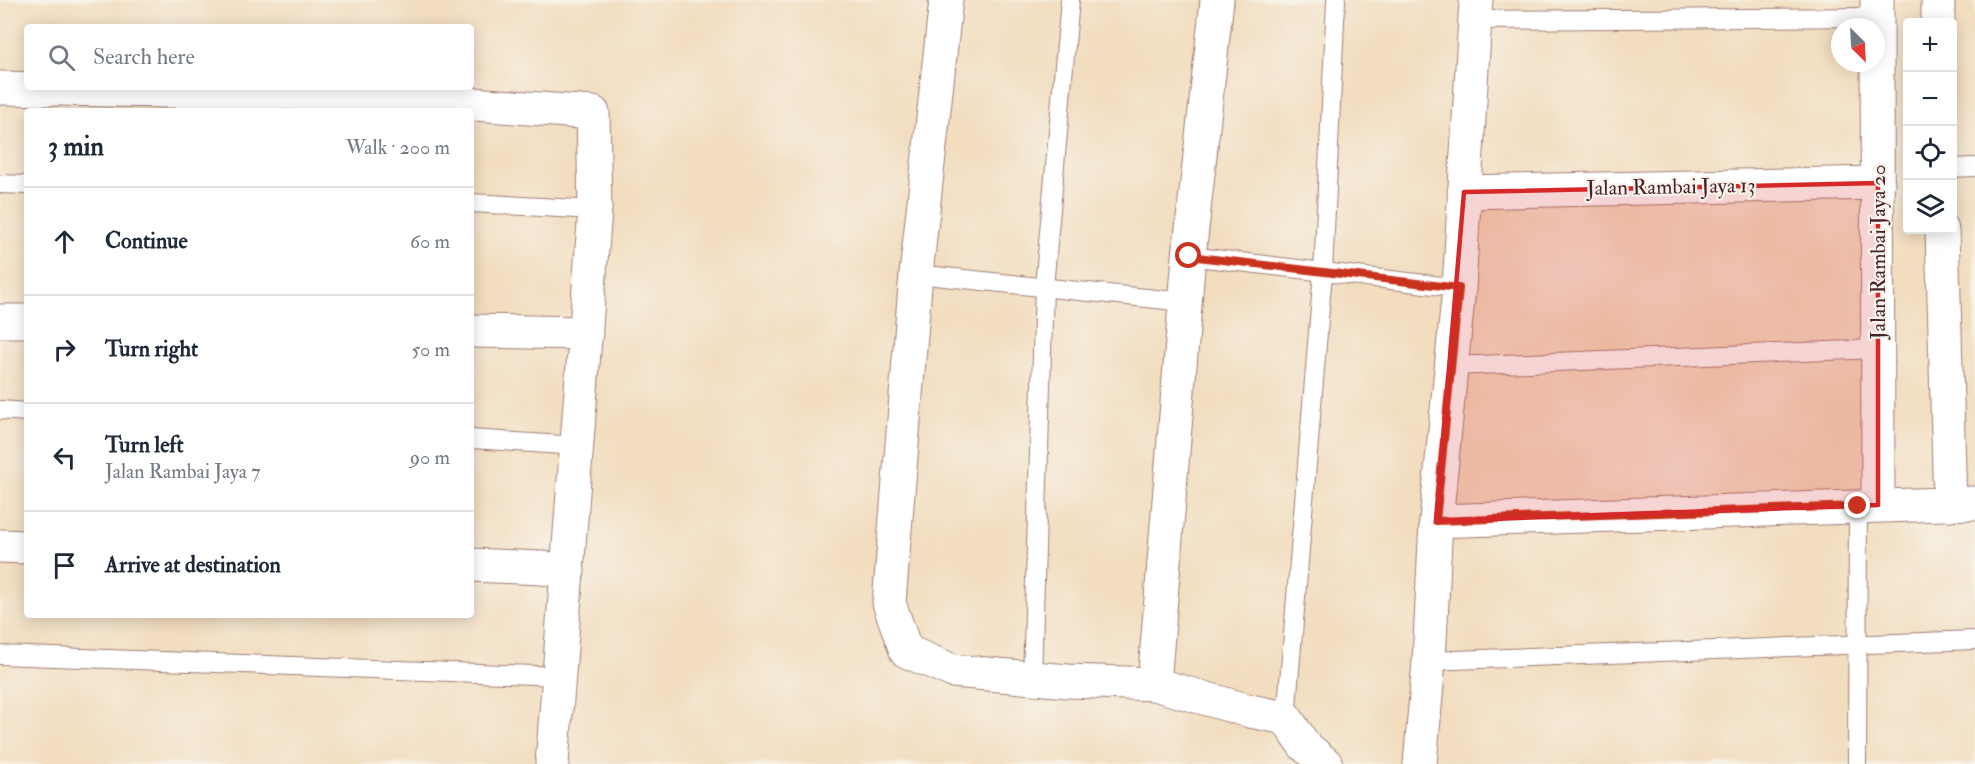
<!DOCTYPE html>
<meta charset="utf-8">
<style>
body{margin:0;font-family:"IM FELL Double Pica",serif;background:#f6f6f7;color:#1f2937}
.controls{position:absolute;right:18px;top:18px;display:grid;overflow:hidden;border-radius:6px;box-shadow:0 3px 15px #0003}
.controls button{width:54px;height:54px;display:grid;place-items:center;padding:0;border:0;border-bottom:2px solid #e0e1e3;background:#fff;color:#1f2937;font:30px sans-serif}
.compass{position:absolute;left:1831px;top:18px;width:54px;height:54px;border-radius:50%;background:#fff;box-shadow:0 3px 15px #0003;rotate:156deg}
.stop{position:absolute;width:18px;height:18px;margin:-14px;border:4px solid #c8321e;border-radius:50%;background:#fff}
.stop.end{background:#c8321e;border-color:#fff;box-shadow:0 2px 6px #0008}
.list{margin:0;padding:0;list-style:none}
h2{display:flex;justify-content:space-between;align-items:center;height:78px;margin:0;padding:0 24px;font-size:26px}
h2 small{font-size:20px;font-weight:400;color:#747a83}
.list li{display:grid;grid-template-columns:39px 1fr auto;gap:18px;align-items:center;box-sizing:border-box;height:108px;padding:0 24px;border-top:2px solid #e0e1e3}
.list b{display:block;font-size:22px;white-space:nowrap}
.list p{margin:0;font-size:20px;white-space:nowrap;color:#747a83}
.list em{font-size:20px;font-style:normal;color:#747a83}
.icon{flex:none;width:33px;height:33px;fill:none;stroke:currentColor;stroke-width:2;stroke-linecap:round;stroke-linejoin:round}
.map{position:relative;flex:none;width:1975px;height:764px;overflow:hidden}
.search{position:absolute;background:#fff;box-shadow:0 3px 15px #0003;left:24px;top:24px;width:450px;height:66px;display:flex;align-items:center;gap:15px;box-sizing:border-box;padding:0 21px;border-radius:6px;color:#747a83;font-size:22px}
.panel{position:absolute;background:#fff;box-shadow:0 3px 15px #0003;left:24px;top:108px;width:450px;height:510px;border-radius:6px}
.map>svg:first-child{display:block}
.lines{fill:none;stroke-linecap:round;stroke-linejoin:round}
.lane-casing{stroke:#9e7e75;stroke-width:20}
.street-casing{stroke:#9e7e75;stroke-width:35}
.lane{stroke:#fff;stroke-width:18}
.street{stroke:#fff;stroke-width:33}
.route{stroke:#c8321e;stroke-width:8}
.marked{fill:#d62828;fill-opacity:0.2;stroke:#d62828;stroke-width:4.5;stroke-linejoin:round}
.labels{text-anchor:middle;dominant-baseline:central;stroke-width:4.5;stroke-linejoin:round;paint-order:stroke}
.street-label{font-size:21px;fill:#4a1f2b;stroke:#f7f3e8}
</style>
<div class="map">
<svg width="1975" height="764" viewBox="0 0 1975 764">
<rect width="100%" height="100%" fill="#f7f3e8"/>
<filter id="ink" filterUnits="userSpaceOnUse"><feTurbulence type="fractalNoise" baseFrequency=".0167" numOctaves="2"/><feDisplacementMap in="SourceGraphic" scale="12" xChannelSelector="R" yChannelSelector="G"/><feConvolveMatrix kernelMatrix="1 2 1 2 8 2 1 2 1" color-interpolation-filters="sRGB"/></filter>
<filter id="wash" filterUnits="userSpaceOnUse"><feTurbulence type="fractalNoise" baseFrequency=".008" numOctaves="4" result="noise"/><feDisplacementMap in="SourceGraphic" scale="24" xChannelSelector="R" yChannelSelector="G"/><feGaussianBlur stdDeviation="1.35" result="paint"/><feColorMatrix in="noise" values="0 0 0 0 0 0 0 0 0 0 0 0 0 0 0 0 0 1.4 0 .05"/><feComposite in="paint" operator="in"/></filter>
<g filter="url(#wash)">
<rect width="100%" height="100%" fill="#f2ddbf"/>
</g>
<g filter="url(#ink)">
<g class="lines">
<defs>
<g id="lane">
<path d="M1474,20L1877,17"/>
<path d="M1952,168L1975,167"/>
<path d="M0,184L27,185"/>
<path d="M471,203L595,210"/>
<path d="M1189,256L1459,288"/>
<path d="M916,274L1185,302"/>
<path d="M1452,366L1878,349"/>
<path d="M0,410L27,412"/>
<path d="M471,439L578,446"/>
<path d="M0,655L560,676"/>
<path d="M1429,661L1975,640"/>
<path d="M1032,678L1044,287L1070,0"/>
<path d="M1286,718L1323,272L1336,0"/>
<path d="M1857,764L1858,506"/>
</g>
<g id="street">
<path d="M946,0L916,274L889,603L906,651L953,671L1068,681L1154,684L1250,711L1286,718L1304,745L1326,764"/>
<path d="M1877,0L1878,505"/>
<path d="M1938,0V22"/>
<path d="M0,88L341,94L593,113L595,210L552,764"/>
<path d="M1464,192L1878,183"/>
<path d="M1942,230L1950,504"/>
<path d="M0,321H27"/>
<path d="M471,331L586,333"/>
<path d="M1436,521L1975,503"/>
<path d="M0,546L27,547"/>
<path d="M471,565L542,568L568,571"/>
<path d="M1154,684L1189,256L1217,0"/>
<path d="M1420,764L1429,661L1436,521L1459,288L1476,0"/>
</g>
</defs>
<use href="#lane" class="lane-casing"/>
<use href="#street" class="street-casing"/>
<use href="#lane" class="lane"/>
<use href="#street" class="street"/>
</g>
</g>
<g class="lines" filter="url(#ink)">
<path class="route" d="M1189,256L1459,288L1436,521L1858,506"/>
</g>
<path class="marked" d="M1878,183V505L1436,521L1464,192Z"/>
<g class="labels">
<g class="street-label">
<text transform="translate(1671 187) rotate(-1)">Jalan Rambai Jaya 13</text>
<text transform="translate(1878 252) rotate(-90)">Jalan Rambai Jaya 20</text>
</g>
</g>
</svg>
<div class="controls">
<button>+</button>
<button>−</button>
<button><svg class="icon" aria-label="locate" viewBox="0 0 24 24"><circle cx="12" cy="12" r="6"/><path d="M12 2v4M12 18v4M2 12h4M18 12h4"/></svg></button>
<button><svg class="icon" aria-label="layers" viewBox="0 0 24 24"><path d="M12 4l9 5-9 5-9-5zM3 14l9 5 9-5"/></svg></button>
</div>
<svg class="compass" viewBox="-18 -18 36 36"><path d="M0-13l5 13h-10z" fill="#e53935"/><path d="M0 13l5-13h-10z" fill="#747a83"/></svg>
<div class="stop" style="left:1189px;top:256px"></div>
<div class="stop end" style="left:1858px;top:506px"></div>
<div class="search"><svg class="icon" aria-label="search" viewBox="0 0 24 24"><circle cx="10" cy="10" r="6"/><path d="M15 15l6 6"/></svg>Search here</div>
<section class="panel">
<h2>3 min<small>Walk · 200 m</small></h2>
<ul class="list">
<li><svg class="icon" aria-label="ahead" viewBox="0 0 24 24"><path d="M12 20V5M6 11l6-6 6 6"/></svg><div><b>Continue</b></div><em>60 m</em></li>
<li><svg class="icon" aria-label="right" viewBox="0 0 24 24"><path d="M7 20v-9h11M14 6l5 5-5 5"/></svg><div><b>Turn right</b></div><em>50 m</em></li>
<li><svg class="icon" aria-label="left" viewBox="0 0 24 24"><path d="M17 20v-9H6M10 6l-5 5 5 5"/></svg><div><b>Turn left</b><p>Jalan Rambai Jaya 7</p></div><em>90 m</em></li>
<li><svg class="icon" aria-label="arrive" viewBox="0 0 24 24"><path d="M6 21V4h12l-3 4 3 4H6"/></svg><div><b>Arrive at destination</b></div></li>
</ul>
</section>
</div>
